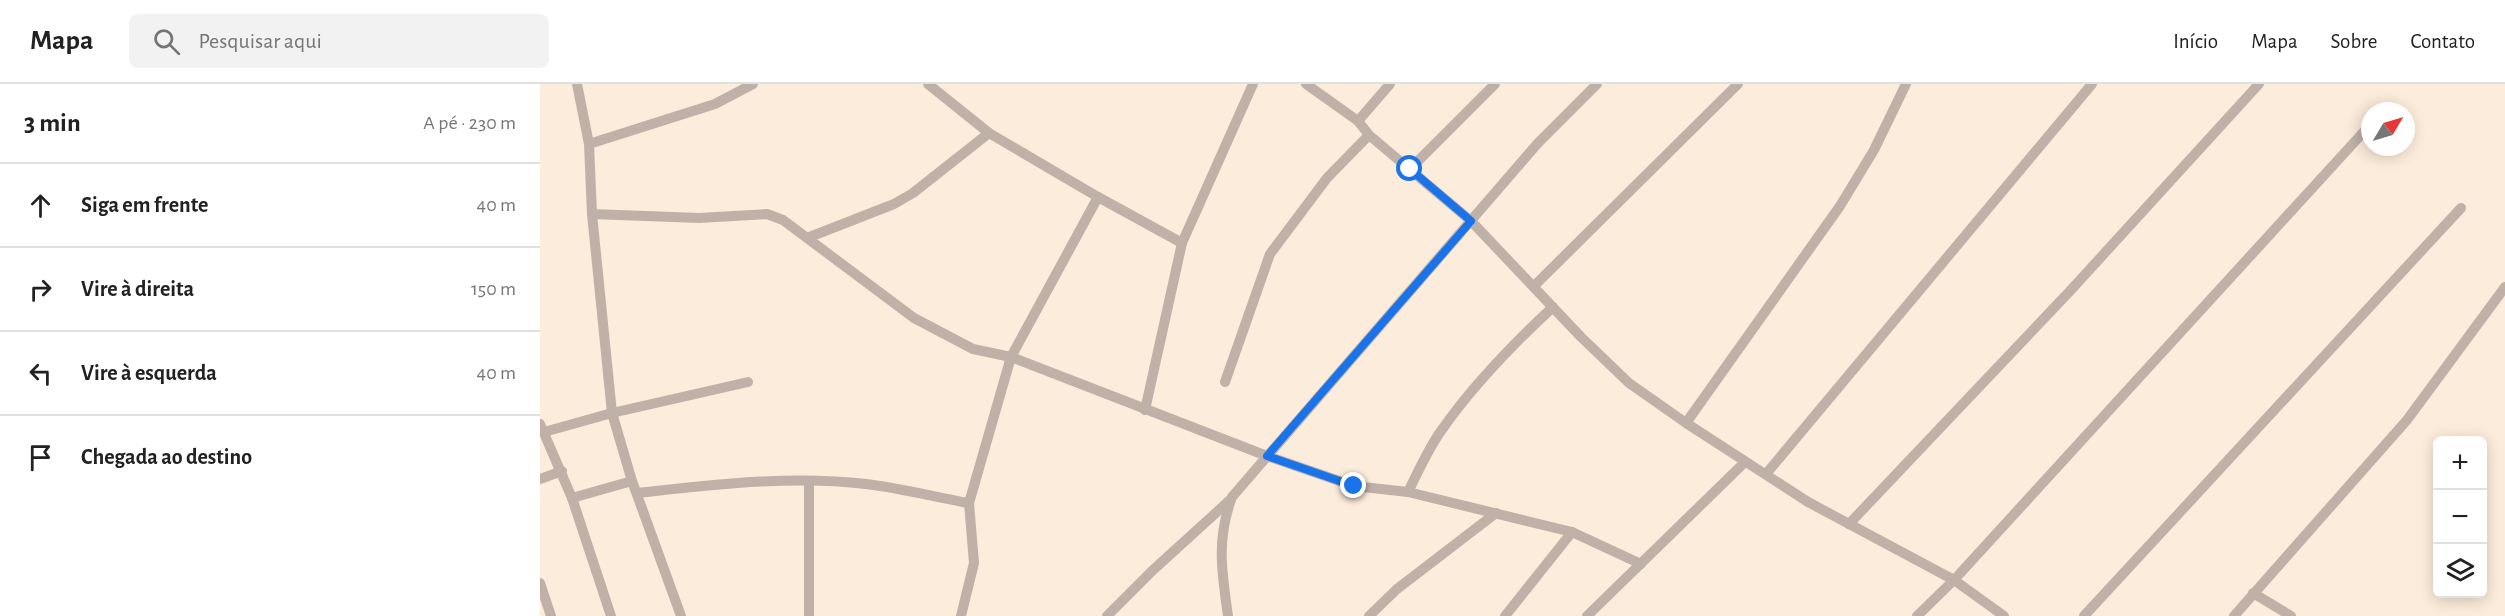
<!DOCTYPE html>
<html lang="pt">
<meta charset="utf-8">
<style>
body{margin:0;font-family:"Alegreya Sans",sans-serif;background:#f2f2f2;color:#222}
.controls{position:absolute;right:18px;bottom:18px;display:grid;overflow:hidden;border-radius:9px;box-shadow:0 3px 15px #0003}
.controls button{width:54px;height:54px;display:grid;place-items:center;padding:0;border:0;border-bottom:2px solid #e0e0e0;background:#fff;color:#222;font:30px sans-serif}
.compass{position:absolute;left:1821px;top:18px;width:54px;height:54px;border-radius:50%;background:#fff;box-shadow:0 3px 15px #0003;rotate:52deg}
.stop{position:absolute;width:18px;height:18px;margin:-14px;border:4px solid #1a73e8;border-radius:50%;background:#fff}
.stop.end{background:#1a73e8;border-color:#fff;box-shadow:0 2px 6px #0008}
.list{margin:0;padding:0;list-style:none}
h2{display:flex;justify-content:space-between;align-items:center;height:78px;margin:0;padding:0 24px;font-size:26px}
h2 small{font-size:20px;font-weight:400;color:#767676}
.list li{display:grid;grid-template-columns:39px 1fr auto;gap:18px;align-items:center;box-sizing:border-box;height:84px;padding:0 24px;border-top:2px solid #e0e0e0}
.list b{display:block;font-size:22px;white-space:nowrap}
.list em{font-size:20px;font-style:normal;color:#767676}
.icon{flex:none;width:33px;height:33px;fill:none;stroke:currentColor;stroke-width:2;stroke-linecap:round;stroke-linejoin:round}
.map{position:relative;flex:none;width:1965px;height:532px;overflow:hidden}
header{display:flex;align-items:center;gap:36px;box-sizing:border-box;height:84px;padding:0 30px;background:#fff;border-bottom:2px solid #e0e0e0}
header strong{font-size:28px}
nav{display:flex;gap:33px;margin-inline-start:auto;font-size:21px}
.search{width:420px;height:54px;background:#f2f2f2;display:flex;align-items:center;gap:15px;box-sizing:border-box;padding:0 21px;border-radius:9px;color:#767676;font-size:22px}
main{display:flex}
aside{flex:1;background:#fff}
.map>svg:first-child{display:block}
.lines{fill:none;stroke-linecap:round;stroke-linejoin:round}
.street{stroke:#c0b1a8;stroke-width:10}
.route{stroke:#1a73e8;stroke-width:8}
</style>
<header>
<strong>Mapa</strong>
<div class="search"><svg class="icon" aria-label="search" viewBox="0 0 24 24"><circle cx="10" cy="10" r="6"/><path d="M15 15l6 6"/></svg>Pesquisar aqui</div>
<nav><a>Início</a><a>Mapa</a><a>Sobre</a><a>Contato</a></nav>
</header>
<main>
<aside>
<h2>3 min<small>A pé · 230 m</small></h2>
<ul class="list">
<li><svg class="icon" aria-label="ahead" viewBox="0 0 24 24"><path d="M12 20V5M6 11l6-6 6 6"/></svg><div><b>Siga em frente</b></div><em>40 m</em></li>
<li><svg class="icon" aria-label="right" viewBox="0 0 24 24"><path d="M7 20v-9h11M14 6l5 5-5 5"/></svg><div><b>Vire à direita</b></div><em>150 m</em></li>
<li><svg class="icon" aria-label="left" viewBox="0 0 24 24"><path d="M17 20v-9H6M10 6l-5 5 5 5"/></svg><div><b>Vire à esquerda</b></div><em>40 m</em></li>
<li><svg class="icon" aria-label="arrive" viewBox="0 0 24 24"><path d="M6 21V4h12l-3 4 3 4H6"/></svg><div><b>Chegada ao destino</b></div></li>
</ul>
</aside>
<div class="map">
<svg width="1965" height="532" viewBox="0 0 1965 532">
<rect width="100%" height="100%" fill="#fcecdb"/>
<g class="lines">
<g class="street">
<path d="M37,0L49,60L52,130L72,329L92,397L141,532"/>
<path d="M388,0L449,49L558,113L642,159"/>
<path d="M766,0L818,37L829,51L931,137L1041,253L1089,299L1146,339L1268,418L1414,496L1464,532"/>
<path d="M818,37L850,0"/>
<path d="M49,60L175,20L213,0"/>
<path d="M870,85L955,0"/>
<path d="M52,130L159,134L227,130L243,136L374,234L433,265L471,273L727,372L814,402L868,408L1032,448L1101,480"/>
<path d="M267,154L354,120L373,109L449,49"/>
<path d="M994,202L1198,0"/>
<path d="M685,298L730,170L787,94L829,51"/>
<path d="M605,326L642,159L713,0"/>
<path d="M1146,339L1300,122L1334,66L1366,0"/>
<path d="M0,340L32,414L71,532"/>
<path d="M4,348L72,329L208,298"/>
<path d="M1226,390L1552,0"/>
<path d="M0,395L22,387"/>
<path d="M868,408C878,388 888,365 901,347C933,301 972,261 1013,223"/>
<path d="M97,409C172,401 250,391 326,400C360,404 395,413 429,419"/>
<path d="M32,414L92,397"/>
<path d="M1309,440L1530,207L1719,0"/>
<path d="M0,499L11,532"/>
<path d="M1713,509L1751,532"/>
<path d="M269,532V397"/>
<path d="M421,532L434,479L429,419L471,273L558,113"/>
<path d="M567,532L612,487L690,416"/>
<path d="M688,532C682,489 676,456 692,413L998,59L1057,0"/>
<path d="M829,532L857,505L956,429"/>
<path d="M965,532L1032,448"/>
<path d="M1047,532L1205,378"/>
<path d="M1377,532L1414,496L1830,41"/>
<path d="M1544,532L1921,124"/>
<path d="M1694,532L1867,336L1965,203"/>
</g>
</g>
<g class="lines">
<path class="route" d="M814,402L727,372L931,137L870,85"/>
</g>
</svg>
<div class="controls">
<button>+</button>
<button>−</button>
<button><svg class="icon" aria-label="layers" viewBox="0 0 24 24"><path d="M12 4l9 5-9 5-9-5zM3 14l9 5 9-5"/></svg></button>
</div>
<svg class="compass" viewBox="-18 -18 36 36"><path d="M0-13l5 13h-10z" fill="#e53935"/><path d="M0 13l5-13h-10z" fill="#767676"/></svg>
<div class="stop" style="left:870px;top:85px"></div>
<div class="stop end" style="left:814px;top:402px"></div>
</div>
</main>
